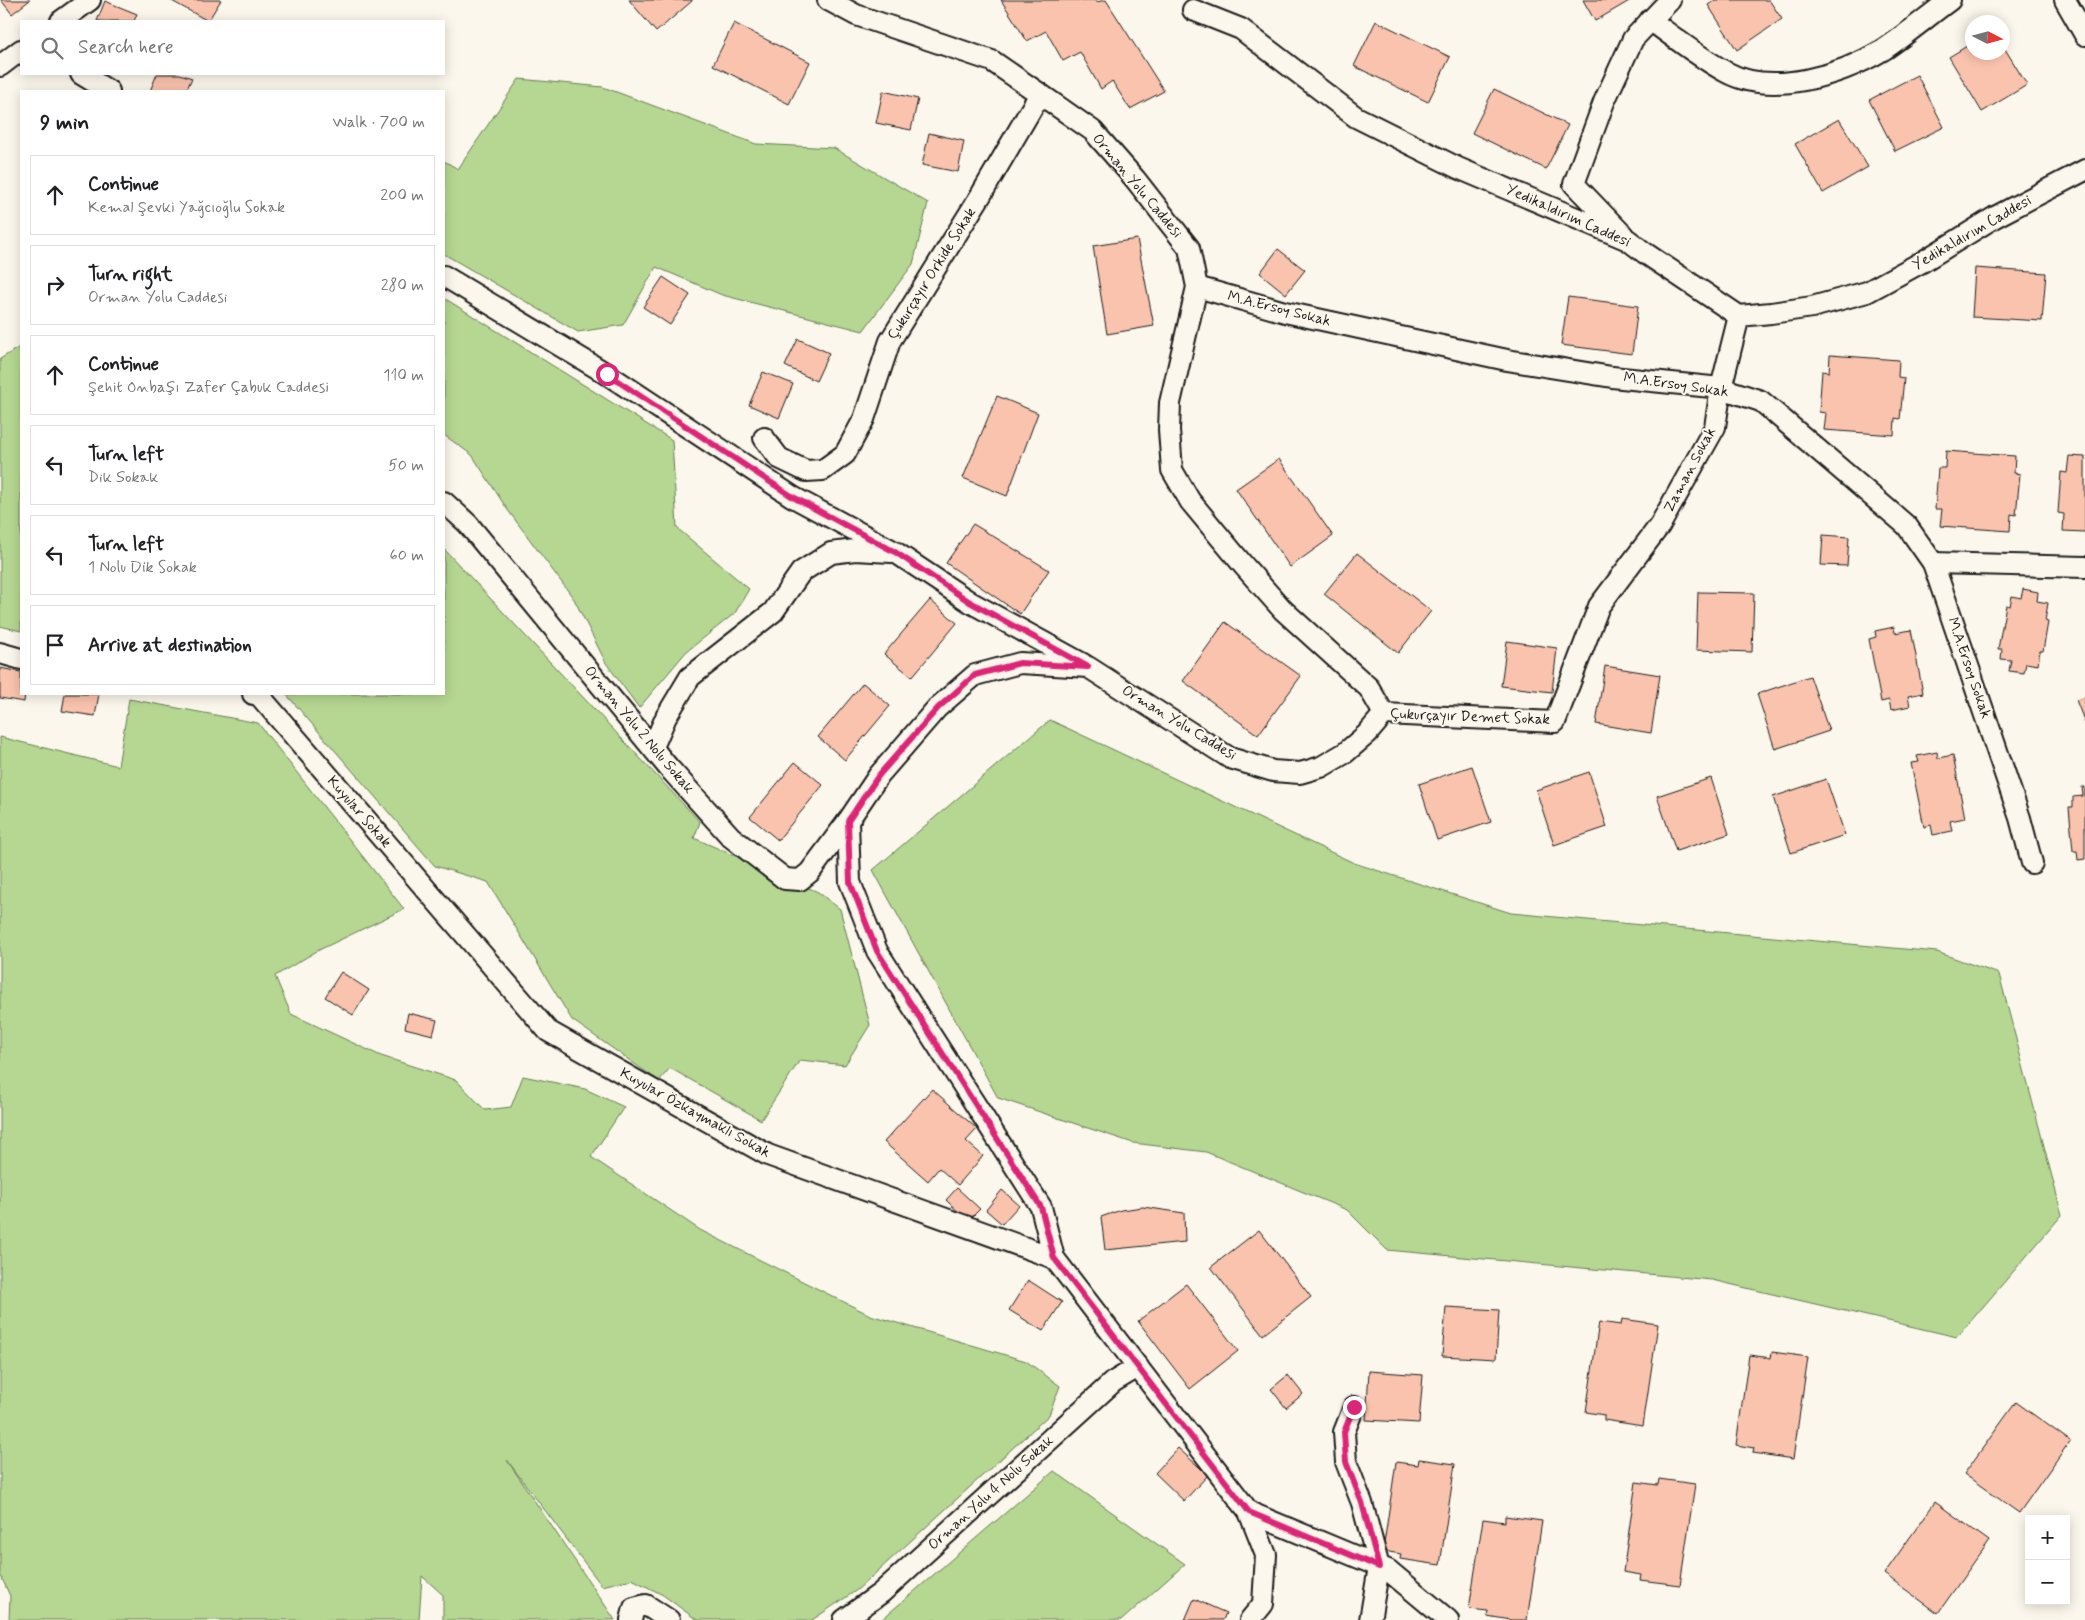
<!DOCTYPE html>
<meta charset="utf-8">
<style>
body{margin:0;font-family:Mynerve,sans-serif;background:#f2f2f2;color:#202124}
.controls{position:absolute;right:15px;bottom:15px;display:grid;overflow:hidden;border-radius:0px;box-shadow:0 2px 12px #0003}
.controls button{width:45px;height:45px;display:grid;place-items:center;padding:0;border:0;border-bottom:1px solid #e0e0e0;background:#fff;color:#202124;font:25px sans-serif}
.compass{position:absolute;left:1965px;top:15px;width:45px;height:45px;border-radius:50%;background:#fff;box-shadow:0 2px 12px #0003;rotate:96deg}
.stop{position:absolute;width:15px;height:15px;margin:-11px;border:4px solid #db2777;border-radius:50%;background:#fff}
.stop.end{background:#db2777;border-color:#fff;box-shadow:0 1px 5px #0008}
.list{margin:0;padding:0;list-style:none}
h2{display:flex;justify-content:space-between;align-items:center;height:65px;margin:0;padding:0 20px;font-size:21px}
h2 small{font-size:16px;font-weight:400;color:#757577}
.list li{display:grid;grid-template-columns:32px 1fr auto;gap:15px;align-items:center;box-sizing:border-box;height:80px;margin:0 10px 10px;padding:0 10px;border:1px solid #e0e0e0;border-radius:0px}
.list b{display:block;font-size:19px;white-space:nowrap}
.list p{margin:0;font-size:16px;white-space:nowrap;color:#757577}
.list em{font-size:16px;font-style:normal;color:#757577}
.icon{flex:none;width:28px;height:28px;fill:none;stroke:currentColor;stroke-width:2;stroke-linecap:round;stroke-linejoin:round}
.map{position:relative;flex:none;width:2085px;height:1620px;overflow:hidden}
.search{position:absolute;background:#fff;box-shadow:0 2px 12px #0003;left:20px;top:20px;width:425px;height:55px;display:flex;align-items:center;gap:12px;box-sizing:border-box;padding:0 18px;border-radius:0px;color:#757577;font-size:19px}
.panel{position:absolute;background:#fff;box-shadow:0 2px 12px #0003;left:20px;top:90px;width:425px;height:605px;border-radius:0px}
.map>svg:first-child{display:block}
.green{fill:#b5d791;stroke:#687a56}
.building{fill:#fac3ad;stroke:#1c1c1c}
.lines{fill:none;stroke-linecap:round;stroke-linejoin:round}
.minor-casing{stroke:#1c1c1c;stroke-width:24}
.minor{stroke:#fbf7ec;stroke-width:20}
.route{stroke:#db2777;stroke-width:6}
.labels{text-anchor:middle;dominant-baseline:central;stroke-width:4;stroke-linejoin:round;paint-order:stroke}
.street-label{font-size:15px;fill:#1c1c1c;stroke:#fbf7ec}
</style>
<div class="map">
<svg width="2085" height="1620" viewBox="0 0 2085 1620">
<rect width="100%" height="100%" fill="#fbf7ec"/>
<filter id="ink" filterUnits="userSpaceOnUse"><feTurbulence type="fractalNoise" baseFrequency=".02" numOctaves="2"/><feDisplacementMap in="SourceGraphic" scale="10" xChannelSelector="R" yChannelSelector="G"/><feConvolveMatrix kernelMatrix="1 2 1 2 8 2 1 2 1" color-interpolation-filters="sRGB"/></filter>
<g filter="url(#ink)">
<g class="green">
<path d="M519,79L603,87L756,144L834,148L928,203L913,264L863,331L722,295L656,267L623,325L578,332L444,254V161L458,169Z"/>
<path d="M444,298L672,440L677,528L749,589L735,613L686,652L639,708L606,663L574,599L507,509L472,455L444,435Z"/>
<path d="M21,346V631L0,626V359Z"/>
<path d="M444,549L700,822L694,838L818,892L840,909L870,1025L845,1065L800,1060L761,1120L670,1068L659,1081L572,1020L488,882L435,866L286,694H444Z"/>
<path d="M129,699L258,723L404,909L317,951L275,976L291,1014L381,1056L456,1080L485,1110L511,1107L523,1076L585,1089L624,1107L591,1157L700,1230L870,1315L1026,1361L1060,1386L1049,1415L857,1590L812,1620H697L663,1595L632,1579L602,1586L507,1460L615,1620H443V1595L422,1576L419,1620H9L10,1596L0,1574V737L118,766Z"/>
<path d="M1050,720L1354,863L1511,913L1937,952L1999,974L2062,1215L1957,1337L1712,1280L1387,1250L1347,1210L1206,1152L1133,1143L998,1098L873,870Z"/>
<path d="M1054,1471L1185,1564L1122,1620H881Z"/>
</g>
<g class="building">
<path d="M1,0H30L12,14Z"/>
<path d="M170,0H221L208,21Z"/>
<path d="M629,0H692V1L656,32Z"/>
<path d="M1001,0H1094L1096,2L1106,0L1164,91L1130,109L1112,81L1101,89L1080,52L1063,61L1046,31L1027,41Z"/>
<path d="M1583,0H1631L1595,21Z"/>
<path d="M1715,0H1769L1782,19L1737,50L1708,5Z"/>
<path d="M105,1L137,14L134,21H97Z"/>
<path d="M1376,21L1450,57L1428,102L1354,66Z"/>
<path d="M734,23L810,62L789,104L713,65Z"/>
<path d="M1972,43V52H2002V44L2027,85L1982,112L1949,57Z"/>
<path d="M157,74H180L192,78L186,91H150Z"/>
<path d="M1917,75L1944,127L1895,151L1869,100Z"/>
<path d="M1494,89L1568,125L1546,169L1472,133Z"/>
<path d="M883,91L918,99L911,130L876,123Z"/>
<path d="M1839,119L1868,167L1823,193L1795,144Z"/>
<path d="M929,133L964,141L958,172L922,165Z"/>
<path d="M1137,239L1154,326L1107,334L1093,246Z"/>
<path d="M1278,249L1305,270L1286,294L1260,273Z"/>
<path d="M1975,268L2046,273L2042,321L1972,317Z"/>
<path d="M663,277L690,295L670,325L643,307Z"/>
<path d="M1568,297L1638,306L1632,354L1561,345Z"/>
<path d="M798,339L829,353L816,381L785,366Z"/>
<path d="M1830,355L1899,360L1898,377L1904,378L1900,419L1895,418L1894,435L1824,430L1826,413L1819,412L1822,371L1829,372Z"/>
<path d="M763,372L793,384L779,418L749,405Z"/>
<path d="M997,396L1038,413L1007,496L963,478Z"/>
<path d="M1946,451L2015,456L2014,473L2020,474L2016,515L2011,514L2010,531L1940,526L1942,509H1935L1938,468H1945Z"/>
<path d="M2069,456L2085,457V532L2063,531L2064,514L2058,513L2061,472L2067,473Z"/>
<path d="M1279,459L1333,536L1290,567L1236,489Z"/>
<path d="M973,524L1049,570L1020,614L946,563Z"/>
<path d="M1823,535L1849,537L1847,566L1821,565Z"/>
<path d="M1357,553L1431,611L1398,653L1324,594Z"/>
<path d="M2023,589L2038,592L2037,601L2048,603L2045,621L2048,622L2043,651H2040L2038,665L2026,663L2024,673L2009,671L2011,660L2001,659L2002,649H1998L2006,605L2010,606L2012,596L2021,598Z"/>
<path d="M1698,592L1754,593L1752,652L1696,650Z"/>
<path d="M930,600L957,623L912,677L884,654Z"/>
<path d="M1225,622L1301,676L1258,735L1183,681Z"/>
<path d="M1894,627L1895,633L1911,630L1923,693L1908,696L1910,706L1891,710L1889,700L1881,702L1869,639L1876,637L1875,631Z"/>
<path d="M1507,641L1557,648L1552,692L1501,686Z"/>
<path d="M1605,666L1660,675L1651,733L1596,724Z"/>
<path d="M0,668L21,672V694H25L24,702L0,698Z"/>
<path d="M1810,676L1829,731L1775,749L1757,694Z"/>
<path d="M863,683L890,706L845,760L818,737Z"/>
<path d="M65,694H99L95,716L62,711Z"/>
<path d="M2085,697V723L2076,700Z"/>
<path d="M1937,752L1938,758L1953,755L1965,818L1950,821L1952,831L1933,835L1931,825L1924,827L1911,763L1919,762L1917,756Z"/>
<path d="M795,762L823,785L778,840L750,817Z"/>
<path d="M1472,766L1491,822L1437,840L1419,784Z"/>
<path d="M1589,772L1607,827L1554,845L1536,790Z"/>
<path d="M1711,778L1729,834L1676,851L1657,796Z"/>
<path d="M1826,779L1845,835L1791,853L1773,797Z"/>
<path d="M2082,787H2085V859L2078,860L2077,851H2073L2069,807H2073V797L2083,796Z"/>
<path d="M341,972L369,990L353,1015L325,997Z"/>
<path d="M408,1013L437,1020L433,1035L405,1028Z"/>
<path d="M932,1089L977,1129L966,1141L983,1156L958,1185L939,1168L928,1181L884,1142Z"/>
<path d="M957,1188L980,1209L968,1221L946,1200Z"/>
<path d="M1002,1190L1019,1205L1002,1224L986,1210Z"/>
<path d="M1143,1207L1184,1213L1185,1242L1105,1250L1101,1217L1121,1210Z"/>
<path d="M1259,1230L1311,1297L1263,1335L1211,1267Z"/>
<path d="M1028,1280L1062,1302L1043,1331L1009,1310Z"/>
<path d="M1186,1284L1238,1351L1190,1389L1138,1321Z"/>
<path d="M1446,1307L1499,1310L1496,1359L1442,1356Z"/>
<path d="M1622,1319L1658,1324L1643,1426L1604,1420V1415L1586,1412L1599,1322L1621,1325Z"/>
<path d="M1772,1352L1808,1357L1793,1459L1753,1453L1754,1448L1736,1445L1749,1355L1771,1358Z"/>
<path d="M1369,1371L1423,1375L1419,1423L1366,1420Z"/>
<path d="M1288,1375L1303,1394L1286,1408L1271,1389Z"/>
<path d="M2016,1402L2070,1441L2019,1513L1964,1474Z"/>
<path d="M1178,1448L1208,1475L1184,1501L1155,1473Z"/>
<path d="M1419,1459L1455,1464L1440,1565L1400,1559L1401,1554L1383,1551L1396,1462L1418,1465Z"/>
<path d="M1659,1479L1695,1484L1680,1585L1640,1580L1641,1575L1623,1572L1636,1482L1658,1485Z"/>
<path d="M1935,1502L1989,1541L1938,1613L1884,1574Z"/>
<path d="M1505,1516L1542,1521L1527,1620H1511L1487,1616L1488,1611L1469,1609L1483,1519L1505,1522Z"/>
<path d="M1194,1599L1226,1613L1223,1620H1185Z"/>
</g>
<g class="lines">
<defs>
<g id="minor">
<path d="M828,0L856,15L992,61L1040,94L1093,131L1135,179L1189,248L1197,287L1170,403L1169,430L1172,470L1190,501L1244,566L1283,610L1369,688L1384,714"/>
<path d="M2065,0L2085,35"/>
<path d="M1193,10L1241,29L1356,117L1458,168L1628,240L1645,253L1739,316L1771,313L1812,307L1867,292L1922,262L1995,217L2085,170"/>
<path d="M1650,20C1675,38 1700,58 1726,72C1772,97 1841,75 1883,50C1906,35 1928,16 1950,0"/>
<path d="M61,21L90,0"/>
<path d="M0,66L21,50"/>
<path d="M81,74L109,91"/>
<path d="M1623,235L1574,184L1604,102L1633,39L1670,0"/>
<path d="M444,276L607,374L793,497L895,552L970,602L1083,664"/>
<path d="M1197,287L1285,312L1507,360L1612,377L1721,388L1761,401L1907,526L1933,563L2020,818L2032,863"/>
<path d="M764,438L779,458L806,471L823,470L845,454L864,419L890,341L981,195L1040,94"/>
<path d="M444,502L468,524L668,767L731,837L785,879L800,880L810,872L848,821"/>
<path d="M1933,563L2085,567"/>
<path d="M0,653L21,659"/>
<path d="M253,694H258L548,1031L768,1155L1054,1258"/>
<path d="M1384,714L1555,722L1599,606L1660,525L1715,427L1721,388L1739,316"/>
<path d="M653,747L666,717L690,677L773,612L801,572L831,553L855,550L891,552"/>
<path d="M1354,1407L1344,1432L1346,1462L1362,1503L1379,1567L1370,1620"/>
<path d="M1249,1512L1388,1570L1448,1620"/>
<path d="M631,1620L634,1608L646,1605L669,1620"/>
<path d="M844,1620L881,1593L1113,1382L1138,1367"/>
<path d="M1250,1620L1263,1604L1266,1555L1249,1512L1054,1258L1041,1207L877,951L850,882L848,821L879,775L937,708L975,675L1020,663L1088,667L1230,758L1273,771L1300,773L1321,767L1345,753L1367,734L1384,714"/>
</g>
</defs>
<use href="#minor" class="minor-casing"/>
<use href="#minor" class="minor"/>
</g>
</g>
<g class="lines" filter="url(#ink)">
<path class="route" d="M607,374L793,497L895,552L970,602L1088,667L1020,663L975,675L938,708L879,775L848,821L850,882L877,951L1041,1207L1054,1258L1249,1512L1379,1567L1362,1503L1346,1462L1344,1432L1354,1407"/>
</g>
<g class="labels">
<g class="street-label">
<text transform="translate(1137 186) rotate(50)">Orman Yolu Caddesi</text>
<text transform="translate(1568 216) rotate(24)">Yedikaldırım Caddesi</text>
<text transform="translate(1972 233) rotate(-30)">Yedikaldırım Caddesi</text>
<text transform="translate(932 274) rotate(-58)">Çukurçayır Orkide Sokak</text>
<text transform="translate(1279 309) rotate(14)">M.A.Ersoy Sokak</text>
<text transform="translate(1676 385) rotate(8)">M.A.Ersoy Sokak</text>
<text transform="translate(1690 470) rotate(-62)">Zaman Sokak</text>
<text transform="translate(1969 668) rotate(71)">M.A.Ersoy Sokak</text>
<text transform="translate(1470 717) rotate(2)">Çukurçayır Demet Sokak</text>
<text transform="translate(1179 723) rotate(31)">Orman Yolu Caddesi</text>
<text transform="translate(639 730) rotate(50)">Orman Yolu 2 Nolu Sokak</text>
<text transform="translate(359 812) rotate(49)">Kuyular Sokak</text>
<text transform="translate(695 1113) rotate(29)">Kuyular Özkaymaklı Sokak</text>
<text transform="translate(991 1493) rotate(-42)">Orman Yolu 4 Nolu Sokak</text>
</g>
</g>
</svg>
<div class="controls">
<button>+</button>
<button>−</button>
</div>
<svg class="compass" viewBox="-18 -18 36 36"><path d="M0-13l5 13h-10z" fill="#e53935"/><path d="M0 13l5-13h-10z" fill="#757577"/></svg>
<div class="stop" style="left:607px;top:374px"></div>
<div class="stop end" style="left:1354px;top:1407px"></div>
<div class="search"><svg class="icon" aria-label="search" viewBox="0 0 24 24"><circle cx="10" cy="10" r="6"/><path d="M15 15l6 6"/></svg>Search here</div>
<section class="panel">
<h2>9 min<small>Walk · 700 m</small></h2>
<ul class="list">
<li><svg class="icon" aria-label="ahead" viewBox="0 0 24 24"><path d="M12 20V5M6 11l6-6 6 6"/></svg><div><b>Continue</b><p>Kemal Şevki Yağcıoğlu Sokak</p></div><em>200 m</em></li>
<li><svg class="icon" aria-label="right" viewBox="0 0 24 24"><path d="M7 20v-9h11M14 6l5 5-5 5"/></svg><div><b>Turn right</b><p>Orman Yolu Caddesi</p></div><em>280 m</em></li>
<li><svg class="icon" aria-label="ahead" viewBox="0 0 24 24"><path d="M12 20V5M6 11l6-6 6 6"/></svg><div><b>Continue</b><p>Şehit Onbaşı Zafer Çabuk Caddesi</p></div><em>110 m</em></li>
<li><svg class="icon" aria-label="left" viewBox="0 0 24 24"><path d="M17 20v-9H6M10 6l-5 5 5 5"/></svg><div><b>Turn left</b><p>Dik Sokak</p></div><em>50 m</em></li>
<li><svg class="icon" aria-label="left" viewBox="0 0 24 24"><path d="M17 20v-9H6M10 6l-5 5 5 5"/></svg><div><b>Turn left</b><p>1 Nolu Dik Sokak</p></div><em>60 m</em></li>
<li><svg class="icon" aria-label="arrive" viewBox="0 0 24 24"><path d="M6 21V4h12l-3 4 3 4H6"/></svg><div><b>Arrive at destination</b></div></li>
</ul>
</section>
</div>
